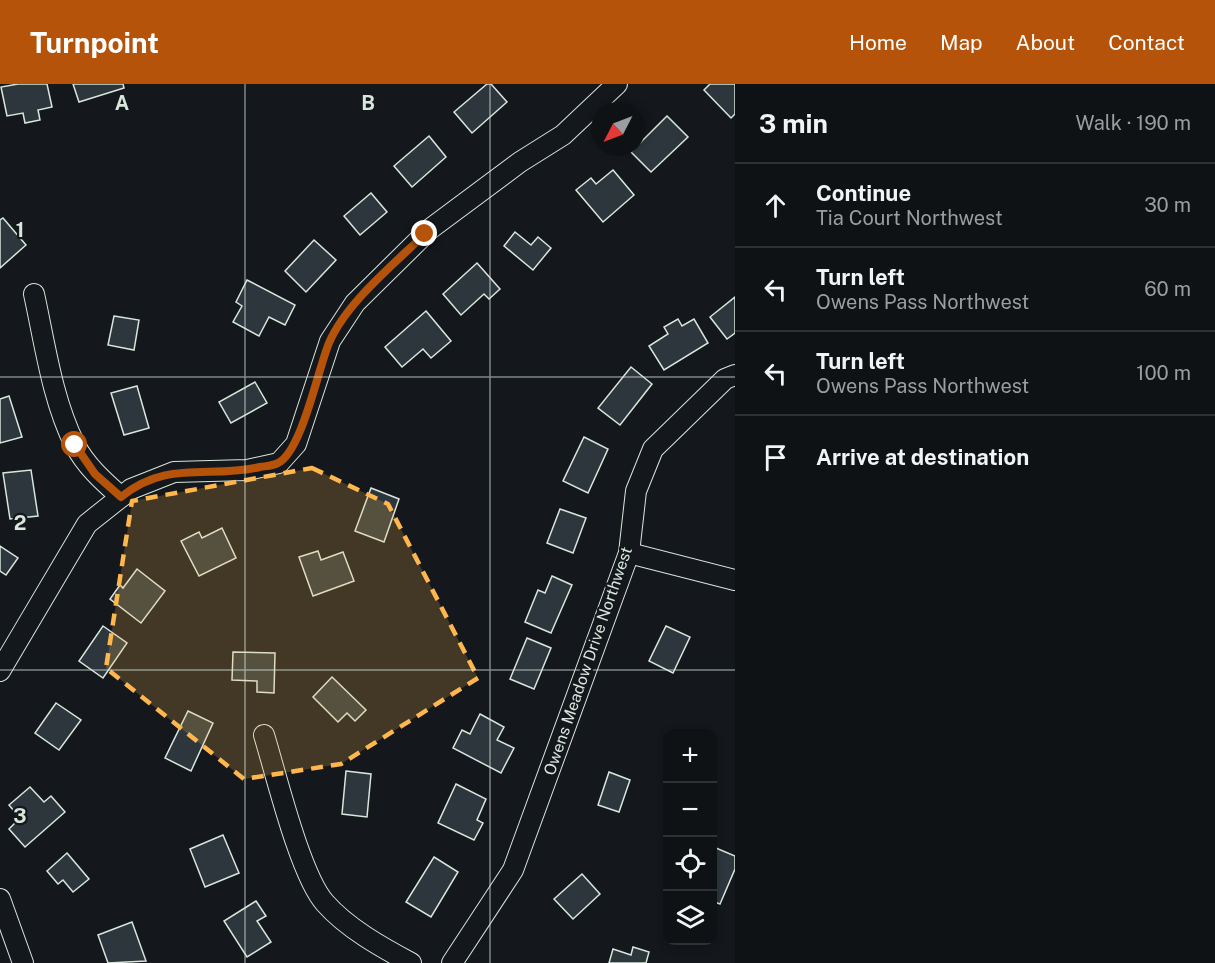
<!DOCTYPE html>
<meta charset="utf-8">
<style>
body{margin:0;font-family:"Public Sans",sans-serif;background:#1d2022;color:#f1f3f6}
.controls{position:absolute;right:18px;bottom:18px;display:grid;overflow:hidden;border-radius:12px;box-shadow:0 3px 9px #0003}
.controls button{width:54px;height:54px;display:grid;place-items:center;padding:0;border:0;border-bottom:2px solid #2f3234;background:#0f1215;color:#f1f3f6;font:30px sans-serif}
.compass{position:absolute;left:591px;top:18px;width:54px;height:54px;border-radius:50%;background:#0f1215;box-shadow:0 3px 9px #0003;rotate:228deg}
.stop{position:absolute;width:18px;height:18px;margin:-14px;border:4px solid #b45309;border-radius:50%;background:#fff}
.stop.end{background:#b45309;border-color:#fff;box-shadow:0 2px 6px #0008}
.list{margin:0;padding:0;list-style:none}
h2{display:flex;justify-content:space-between;align-items:center;height:78px;margin:0;padding:0 24px;font-size:26px}
h2 small{font-size:20px;font-weight:400;color:#9b9ea0}
.list li{display:grid;grid-template-columns:39px 1fr auto;gap:18px;align-items:center;box-sizing:border-box;height:84px;padding:0 24px;border-top:2px solid #2f3234}
.list b{display:block;font-size:22px;white-space:nowrap}
.list p{margin:0;font-size:20px;white-space:nowrap;color:#9b9ea0}
.list em{font-size:20px;font-style:normal;color:#9b9ea0}
.icon{flex:none;width:33px;height:33px;fill:none;stroke:currentColor;stroke-width:2;stroke-linecap:round;stroke-linejoin:round}
.map{position:relative;flex:none;width:735px;height:879px;overflow:hidden}
header{display:flex;align-items:center;gap:36px;box-sizing:border-box;height:84px;padding:0 30px;background:#b45309;color:#fff}
header strong{font-size:28px}
nav{display:flex;gap:33px;margin-inline-start:auto;font-size:21px}
main{display:flex}
aside{flex:1;background:#0f1215}
.map>svg:first-child{display:block}
.building{fill:#2c363c;stroke:#d8e6dc;stroke-width:1.5}
.lines{fill:none;stroke-linecap:round;stroke-linejoin:round}
.minor-casing{stroke:#d8e6dc;stroke-width:22}
.minor{stroke:#14181c;stroke-width:20}
.route{stroke:#b45309;stroke-width:8}
.marked{fill:#ffb74d;fill-opacity:0.2;stroke:#ffb74d;stroke-width:4.5;stroke-dasharray:12 8;stroke-linejoin:round}
.grid{fill:none;stroke:#d8e6dc;stroke-width:1.5;stroke-opacity:0.55}
.labels{text-anchor:middle;dominant-baseline:central;stroke-width:4.5;stroke-linejoin:round;paint-order:stroke}
.street-label{font-size:16px;fill:#d8e6dc;stroke:#14181c}
.grid-label{font-size:20px;text-anchor:middle;font-weight:bold;fill:#d8e6dc;stroke:#14181c;stroke-width:4.5;stroke-linejoin:round;paint-order:stroke}
</style>
<header>
<strong>Turnpoint</strong>
<nav><a>Home</a><a>Map</a><a>About</a><a>Contact</a></nav>
</header>
<main>
<div class="map">
<svg width="735" height="879" viewBox="0 0 735 879">
<rect width="100%" height="100%" fill="#14181c"/>
<g class="building">
<path d="M18,0H47L52,23L38,26L40,36L25,39L23,29L7,32L1,3Z"/>
<path d="M73,0H123L124,4L79,18Z"/>
<path d="M487,0H491L507,18L472,49L454,28Z"/>
<path d="M710,0H735V30L731,34L704,6Z"/>
<path d="M667,32L688,53L651,88L631,68Z"/>
<path d="M429,52L446,73L412,103L394,82Z"/>
<path d="M613,86L634,111L603,138L576,106L591,94L596,100Z"/>
<path d="M371,109L387,128L360,151L344,132Z"/>
<path d="M3,134L26,161L0,184V136Z"/>
<path d="M515,148L531,161L538,153L551,164L533,186L504,162Z"/>
<path d="M314,156L336,176L306,208L285,187Z"/>
<path d="M477,179L500,205L489,215L484,210L461,231L443,210Z"/>
<path d="M247,196L295,221L285,241L269,233L259,252L233,238L242,222L236,218Z"/>
<path d="M735,213V249L727,255L710,233Z"/>
<path d="M426,227L451,257L431,274L423,265L402,283L385,263Z"/>
<path d="M114,232L139,236L134,266L108,261Z"/>
<path d="M678,235L682,242L694,235L708,259L664,286L649,262L668,250L664,243Z"/>
<path d="M631,283L652,300L620,341L598,324Z"/>
<path d="M255,298L267,319L231,339L219,318Z"/>
<path d="M137,302L149,344L124,351L111,309Z"/>
<path d="M9,312L22,353L0,359V315Z"/>
<path d="M584,353L608,365L588,409L563,397Z"/>
<path d="M31,386L38,432L10,435L3,389Z"/>
<path d="M371,404L399,415L384,458L355,447Z"/>
<path d="M560,425L586,434L573,469L547,459Z"/>
<path d="M222,444L236,474L199,492L181,457L199,448L202,454Z"/>
<path d="M0,462L18,474L6,491L0,487Z"/>
<path d="M318,467L321,476L343,468L354,497L313,512L299,473Z"/>
<path d="M137,485L165,507L141,539L110,515L120,501L123,504Z"/>
<path d="M552,492L572,501L551,549L525,538L538,506L545,509Z"/>
<path d="M103,542L127,559L103,594L79,577Z"/>
<path d="M666,542L690,553L673,589L649,577Z"/>
<path d="M527,554L551,564L534,605L510,595Z"/>
<path d="M233,568L275,569L274,609L257,608V597L232,596Z"/>
<path d="M332,593L366,626L355,637L347,629L338,638L313,613Z"/>
<path d="M56,619L81,636L59,666L35,649Z"/>
<path d="M188,627L213,639L191,687L165,674Z"/>
<path d="M480,630L504,643L497,656L514,664L501,689L453,664L462,646L470,650Z"/>
<path d="M346,687L371,690L367,733L342,730Z"/>
<path d="M609,688L630,696L619,728L598,721Z"/>
<path d="M456,700L486,715L477,736L483,739L474,756L438,739Z"/>
<path d="M30,703L44,718L51,712L65,728L25,763L9,745L20,734L9,721Z"/>
<path d="M223,751L239,789L205,803L190,765Z"/>
<path d="M716,764L735,772V785L720,820L712,817V773Z"/>
<path d="M67,769L89,795L73,808L63,796L58,800L47,787Z"/>
<path d="M434,773L458,788L431,833L406,818Z"/>
<path d="M582,790L600,810L573,835L554,815Z"/>
<path d="M256,817L266,832L257,837L271,858L247,873L224,837Z"/>
<path d="M132,838L146,877L108,879L98,851Z"/>
<path d="M633,863L649,868L646,879H609L613,865L631,871Z"/>
</g>
<g class="lines">
<defs>
<g id="minor">
<path d="M34,210C45,260 52,315 75,361C86,382 103,397 121,413"/>
<path d="M629,469L735,496"/>
<path d="M0,587L87,440L131,405L174,388L247,386L279,379L296,360L330,257L355,219L430,145L520,78L563,51L617,0"/>
<path d="M264,651C276,690 300,791 325,819C347,844 381,863 411,879"/>
<path d="M0,815L23,879"/>
<path d="M452,879L513,786L629,469L636,407L653,365L725,295L735,291"/>
</g>
</defs>
<use href="#minor" class="minor-casing"/>
<use href="#minor" class="minor"/>
</g>
<g class="lines">
<path class="route" d="M75,361L95,390L121,413C167,375 210,395 260,383C266,382 273,382 278,379C302,367 318,285 329,259C346,219 394,180 425,150"/>
</g>
<path class="marked" d="M312,384L388,420L478,594L341,680L244,695L106,584L132,417Z"/>
<path class="grid" d="M245,0V879M490,0V879M0,293H735M0,586H735"/>
<g class="labels">
<g class="street-label">
<text transform="translate(588 577) rotate(-71)">Owens Meadow Drive Northwest</text>
</g>
</g>
<g class="grid-label">
<text x="122" y="26">A</text>
<text x="368" y="26">B</text>
<text x="20" y="153">1</text>
<text x="20" y="446">2</text>
<text x="20" y="739">3</text>
</g>
</svg>
<div class="controls">
<button>+</button>
<button>−</button>
<button><svg class="icon" aria-label="locate" viewBox="0 0 24 24"><circle cx="12" cy="12" r="6"/><path d="M12 2v4M12 18v4M2 12h4M18 12h4"/></svg></button>
<button><svg class="icon" aria-label="layers" viewBox="0 0 24 24"><path d="M12 4l9 5-9 5-9-5zM3 14l9 5 9-5"/></svg></button>
</div>
<svg class="compass" viewBox="-18 -18 36 36"><path d="M0-13l5 13h-10z" fill="#e53935"/><path d="M0 13l5-13h-10z" fill="#9b9ea0"/></svg>
<div class="stop" style="left:75px;top:361px"></div>
<div class="stop end" style="left:425px;top:150px"></div>
</div>
<aside>
<h2>3 min<small>Walk · 190 m</small></h2>
<ul class="list">
<li><svg class="icon" aria-label="ahead" viewBox="0 0 24 24"><path d="M12 20V5M6 11l6-6 6 6"/></svg><div><b>Continue</b><p>Tia Court Northwest</p></div><em>30 m</em></li>
<li><svg class="icon" aria-label="left" viewBox="0 0 24 24"><path d="M17 20v-9H6M10 6l-5 5 5 5"/></svg><div><b>Turn left</b><p>Owens Pass Northwest</p></div><em>60 m</em></li>
<li><svg class="icon" aria-label="left" viewBox="0 0 24 24"><path d="M17 20v-9H6M10 6l-5 5 5 5"/></svg><div><b>Turn left</b><p>Owens Pass Northwest</p></div><em>100 m</em></li>
<li><svg class="icon" aria-label="arrive" viewBox="0 0 24 24"><path d="M6 21V4h12l-3 4 3 4H6"/></svg><div><b>Arrive at destination</b></div></li>
</ul>
</aside>
</main>
